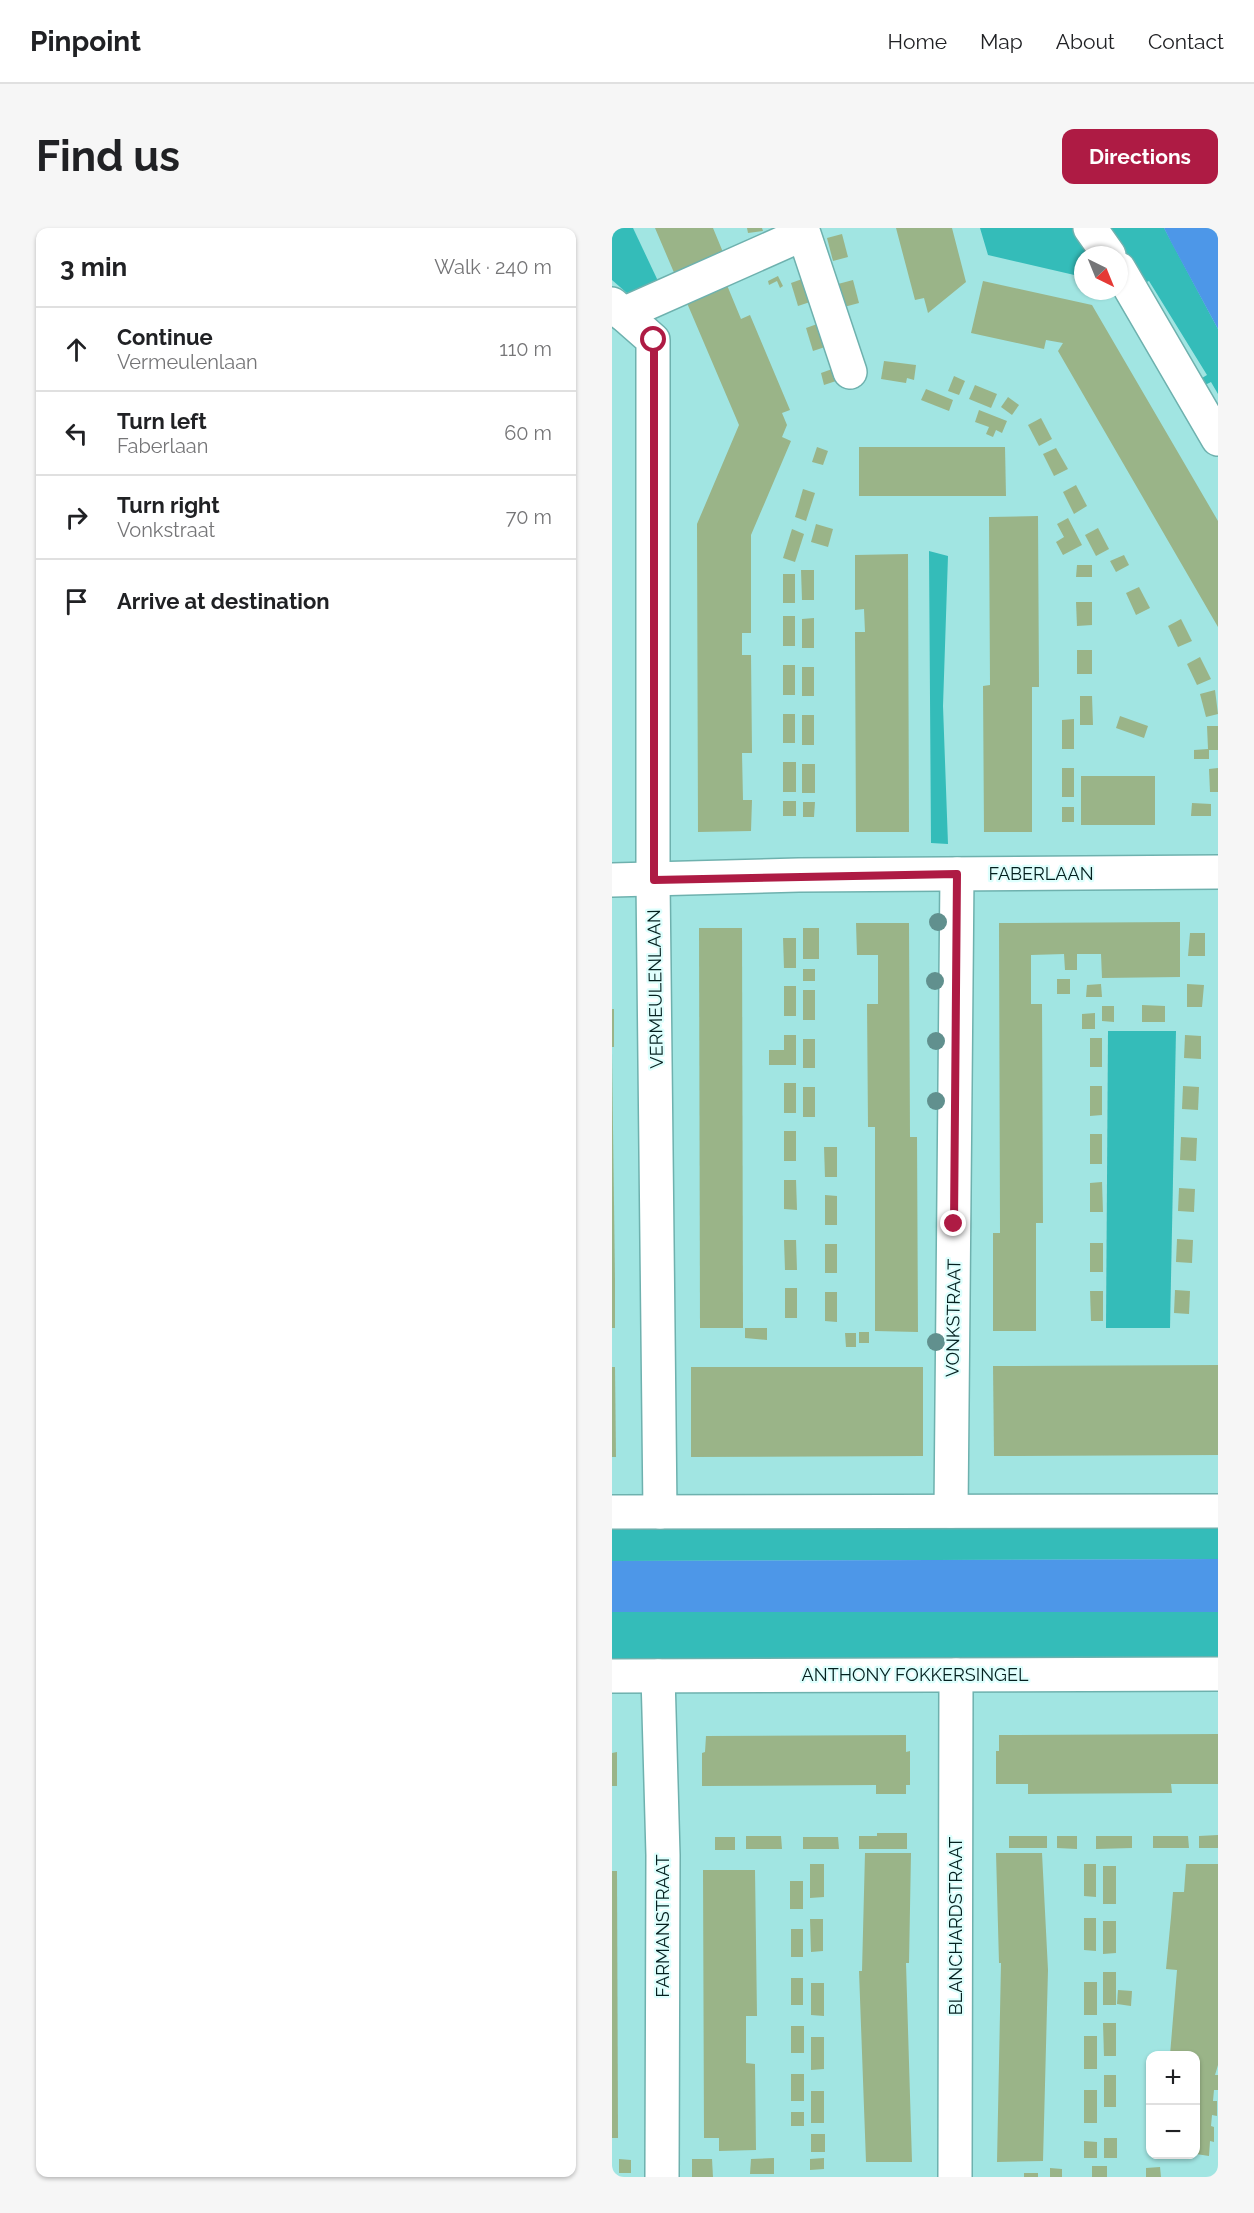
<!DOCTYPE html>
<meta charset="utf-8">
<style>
body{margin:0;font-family:Raleway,sans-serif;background:#f6f6f6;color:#202124}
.controls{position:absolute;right:18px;bottom:18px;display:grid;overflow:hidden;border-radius:12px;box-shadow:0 2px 4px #0004}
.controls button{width:54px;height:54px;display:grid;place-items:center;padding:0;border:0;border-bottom:2px solid #e0e0e0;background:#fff;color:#202124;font:30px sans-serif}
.compass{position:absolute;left:462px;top:18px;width:54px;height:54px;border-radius:50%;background:#fff;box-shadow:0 2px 4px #0004;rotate:137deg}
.stop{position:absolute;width:18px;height:18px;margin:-14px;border:4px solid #ae1b44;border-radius:50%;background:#fff}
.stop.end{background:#ae1b44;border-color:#fff;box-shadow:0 2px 6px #0008}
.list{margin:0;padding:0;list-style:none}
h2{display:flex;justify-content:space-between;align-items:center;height:78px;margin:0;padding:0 24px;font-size:26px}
h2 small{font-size:20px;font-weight:400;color:#757577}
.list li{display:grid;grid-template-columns:39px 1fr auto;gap:18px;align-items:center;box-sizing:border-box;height:84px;padding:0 24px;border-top:2px solid #e0e0e0}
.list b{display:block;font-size:22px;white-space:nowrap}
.list p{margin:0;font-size:20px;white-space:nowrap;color:#757577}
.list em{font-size:20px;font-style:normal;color:#757577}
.icon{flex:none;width:33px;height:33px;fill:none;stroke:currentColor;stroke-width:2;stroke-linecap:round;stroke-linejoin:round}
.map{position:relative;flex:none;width:606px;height:1949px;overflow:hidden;border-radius:12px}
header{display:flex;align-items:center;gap:36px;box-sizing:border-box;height:84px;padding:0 30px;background:#fff;border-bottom:2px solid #e0e0e0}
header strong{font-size:28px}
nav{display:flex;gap:33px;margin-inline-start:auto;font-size:21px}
.intro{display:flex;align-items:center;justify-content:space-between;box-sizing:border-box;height:144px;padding:0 36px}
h1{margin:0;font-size:42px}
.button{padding:15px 27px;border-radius:12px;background:#ae1b44;color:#fff;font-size:21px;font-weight:700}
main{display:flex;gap:36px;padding:0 36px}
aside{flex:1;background:#fff;border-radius:12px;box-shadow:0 2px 4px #0004}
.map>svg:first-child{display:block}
.green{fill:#34bcb9}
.water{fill:#4d97e8}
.building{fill:#9ab488}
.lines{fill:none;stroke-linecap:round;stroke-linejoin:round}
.minor-casing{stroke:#6eb1ae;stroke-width:36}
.minor{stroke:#fff;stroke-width:33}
.tree{fill:#61908e}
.route{stroke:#ae1b44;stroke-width:8}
.labels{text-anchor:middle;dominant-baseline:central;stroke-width:4.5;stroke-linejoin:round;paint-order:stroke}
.street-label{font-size:18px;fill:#04201f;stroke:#defffd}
</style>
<header>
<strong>Pinpoint</strong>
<nav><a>Home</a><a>Map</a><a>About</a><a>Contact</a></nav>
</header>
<div class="intro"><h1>Find us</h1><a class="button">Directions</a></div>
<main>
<aside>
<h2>3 min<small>Walk · 240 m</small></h2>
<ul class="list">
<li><svg class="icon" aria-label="ahead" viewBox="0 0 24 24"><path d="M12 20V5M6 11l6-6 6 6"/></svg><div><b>Continue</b><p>Vermeulenlaan</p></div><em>110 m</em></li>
<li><svg class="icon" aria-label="left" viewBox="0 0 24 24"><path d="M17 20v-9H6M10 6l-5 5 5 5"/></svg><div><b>Turn left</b><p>Faberlaan</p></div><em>60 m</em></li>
<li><svg class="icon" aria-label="right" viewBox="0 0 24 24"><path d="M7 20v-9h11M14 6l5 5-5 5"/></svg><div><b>Turn right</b><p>Vonkstraat</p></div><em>70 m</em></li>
<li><svg class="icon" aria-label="arrive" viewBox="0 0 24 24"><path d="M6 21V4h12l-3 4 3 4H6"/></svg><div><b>Arrive at destination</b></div></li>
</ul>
</aside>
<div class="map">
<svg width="606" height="1949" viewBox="0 0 606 1949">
<rect width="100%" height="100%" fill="#a1e5e2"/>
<g class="green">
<path d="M0,0H21L46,53L16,66L0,52Z"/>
<path d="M368,0H464L484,27H471V49L376,27Z"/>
<path d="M489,0H552L606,101V166L599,154L589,159L585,153L595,147L537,53L530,56Z"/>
<path d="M317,323L336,328L331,478L336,616L319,615Z"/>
<path d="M496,803H564L558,1100H494Z"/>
<path d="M606,1295V1331L0,1333V1296Z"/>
<path d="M0,1384H606V1431L0,1435Z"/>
</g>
<g class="water">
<path d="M552,0H606V101L559,14Z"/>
<path d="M606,1331V1384H0V1333Z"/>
</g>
<g class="building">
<path d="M43,0H101L113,29L105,33L129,91L138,87L178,182L170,185L175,197L170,209L179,213L139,307V405H130V427H139L140,525H130L131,572H140L139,603L86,604L85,296L127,197Z"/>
<path d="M135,0H150L151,3L136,5Z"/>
<path d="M284,0H340L354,54L316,85L312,70L303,72Z"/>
<path d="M230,6L236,29L221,33L215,10Z"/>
<path d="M166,48L171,58L168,60L165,53L157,57L156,53Z"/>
<path d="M193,50L201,73L186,78L179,55Z"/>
<path d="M241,52L247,75L232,79L226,56Z"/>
<path d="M371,53L480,77L606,293V399L446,123L451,115L434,112L432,121L359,105Z"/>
<path d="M208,95L216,118L201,123L194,100Z"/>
<path d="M272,133L304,137L302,152L295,150L294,155L269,151Z"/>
<path d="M223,140L227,152L212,157L209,145Z"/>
<path d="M342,148L353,153L347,167L336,163Z"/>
<path d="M363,157L385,166L379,180L357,171Z"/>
<path d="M314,161L341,172L337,183L309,172Z"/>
<path d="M396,169L407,177L400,187L389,179Z"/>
<path d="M367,182L395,193L390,205L384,202L381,209L374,206L377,199L363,194Z"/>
<path d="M429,190L440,211L427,218L416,197Z"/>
<path d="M205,219L216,223L211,237L200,234Z"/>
<path d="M247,219H393L394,268H247Z"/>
<path d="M444,220L456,241L442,248L431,226Z"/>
<path d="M464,257L475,278L462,286L451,264Z"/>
<path d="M191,261L203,265L194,293L183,289Z"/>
<path d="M426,288L427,459H420V604H372L371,458L378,457L377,289Z"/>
<path d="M456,290L470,317L451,327L444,314L452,309L445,296Z"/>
<path d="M204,296L221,301L216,319L199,314Z"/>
<path d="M486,300L497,321L484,328L473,307Z"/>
<path d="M180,301L192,306L183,334L171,330Z"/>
<path d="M296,326L297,604H244L243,404H253L252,381L243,382V327Z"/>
<path d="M512,327L517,337L504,344L498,333Z"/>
<path d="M465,337H480V349H464Z"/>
<path d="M189,342H202V372H190Z"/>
<rect x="171" y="346" width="12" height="29"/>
<path d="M527,359L538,380L524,387L514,365Z"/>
<path d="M464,374H480V397L465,398Z"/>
<rect x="171" y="388" width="12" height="30"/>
<path d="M202,390V420H190V391Z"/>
<path d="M569,391L580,413L566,419L556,398Z"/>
<rect x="465" y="422" width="15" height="24"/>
<path d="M588,429L599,451L585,457L575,436Z"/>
<rect x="171" y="437" width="12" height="30"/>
<rect x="190" y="439" width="12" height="29"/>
<path d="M603,462L606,486L594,489L588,466Z"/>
<path d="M468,468H480L481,497H468Z"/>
<rect x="171" y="486" width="12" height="29"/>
<rect x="190" y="487" width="12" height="30"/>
<path d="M508,488L536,498L532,510L504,500Z"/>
<path d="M462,491V521H450V492Z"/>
<path d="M595,498H606V522H597V531H582V522L596,521Z"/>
<rect x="171" y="534" width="13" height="30"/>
<rect x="190" y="536" width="13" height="29"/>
<rect x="450" y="540" width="12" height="29"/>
<path d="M606,540V564H598L597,541Z"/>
<rect x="469" y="548" width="74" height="49"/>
<rect x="171" y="573" width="13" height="15"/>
<path d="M191,574H203L202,589H191Z"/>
<path d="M580,575L599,576V588H579Z"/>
<rect x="450" y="579" width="12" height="15"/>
<path d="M568,694V749L490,750L489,726H465V742H453L452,726L419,727V776H430L431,995H424V1103H381V1005H388L387,695Z"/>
<path d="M244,695H297L298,909H305L306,1104L263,1103V899H256L255,776H266V727H245Z"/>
<path d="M87,700H130L131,1100H88Z"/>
<rect x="191" y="700" width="16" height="31"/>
<path d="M578,705H593V728H576Z"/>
<path d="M171,710H184V740H172Z"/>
<rect x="191" y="741" width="12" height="12"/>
<rect x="445" y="751" width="13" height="15"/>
<path d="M489,756L490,769H474L475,757Z"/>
<path d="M575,756L592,757L590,779H575Z"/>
<rect x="172" y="758" width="12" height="30"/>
<rect x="191" y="762" width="12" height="30"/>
<path d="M530,777L553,778V794H530Z"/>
<path d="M490,778H502V794L490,793Z"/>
<rect x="0" y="781" width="2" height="38"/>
<path d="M483,785V801H470V786Z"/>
<path d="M172,807H184V837H157V822H172Z"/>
<path d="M573,807L589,808V831L572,830Z"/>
<rect x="478" y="810" width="12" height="29"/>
<rect x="191" y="811" width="12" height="29"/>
<path d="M0,824L3,1051V1100H0Z"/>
<rect x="172" y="855" width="12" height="30"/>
<path d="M478,858H490V887L478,888Z"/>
<path d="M571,858L587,859L586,882L570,881Z"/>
<rect x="191" y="859" width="12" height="30"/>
<rect x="172" y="903" width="12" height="30"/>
<rect x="478" y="906" width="12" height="30"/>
<path d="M569,909L585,910L584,933L568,932Z"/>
<path d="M212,919H225V949H213Z"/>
<path d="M172,952H184L185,982L172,981Z"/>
<path d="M490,954L491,984H478V955Z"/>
<path d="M567,960L583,961L582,984L566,983Z"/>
<path d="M213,967L225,968V997H213Z"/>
<path d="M565,1011L581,1012L580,1035L564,1034Z"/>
<path d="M172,1012H184L185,1042H173Z"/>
<rect x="478" y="1015" width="13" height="29"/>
<rect x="213" y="1016" width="12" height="29"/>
<rect x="173" y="1060" width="12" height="30"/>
<path d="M563,1062L578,1063L577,1086L562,1085Z"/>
<path d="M478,1063H491V1093H479Z"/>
<path d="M213,1064H225V1094L213,1093Z"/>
<path d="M133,1100H155V1112L133,1110Z"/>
<rect x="247" y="1104" width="10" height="11"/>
<path d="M233,1105H244V1119H234Z"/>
<path d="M606,1137V1227L382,1228L381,1138Z"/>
<path d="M0,1139H3L4,1229H0Z"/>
<path d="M79,1139H311V1228L79,1229Z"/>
<path d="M606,1506V1556H559L560,1565L416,1566V1556H384V1523H387V1507Z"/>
<path d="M294,1507V1524L298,1523V1557H294V1566H264V1557L90,1558V1525L93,1524L94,1508Z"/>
<path d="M5,1524V1558H0V1525Z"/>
<path d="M265,1605H295V1621H247V1608H265Z"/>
<path d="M606,1607V1620H587V1608Z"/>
<path d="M134,1608H169L170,1621H134Z"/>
<rect x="397" y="1608" width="38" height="12"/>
<path d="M445,1608H465V1621L445,1620Z"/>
<path d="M484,1608H520V1620L484,1621Z"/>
<path d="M541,1608H576L577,1620H541Z"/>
<rect x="103" y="1609" width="20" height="13"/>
<path d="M191,1609H226L227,1621H191Z"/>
<path d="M253,1625H299L297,1735H294L300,1934H254L247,1743H250Z"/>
<path d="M384,1625H430L436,1742L431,1933L385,1934L389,1735H387Z"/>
<path d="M198,1636H212V1669L198,1670Z"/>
<path d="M472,1636H484V1669L472,1668Z"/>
<path d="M574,1636H606V1837L603,1847H606V1862H602L601,1873H605V1888L600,1887L599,1898L602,1899V1914L598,1913L597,1928L584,1926V1827H558L565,1742L554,1741L559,1689L561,1664H572Z"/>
<rect x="491" y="1638" width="13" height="38"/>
<path d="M91,1642H143L145,1788H134V1835L143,1836L144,1922L107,1923V1910H92Z"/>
<path d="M0,1643H5L6,1910H0Z"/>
<rect x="178" y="1653" width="13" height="28"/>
<path d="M472,1690H484V1723L472,1722Z"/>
<path d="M198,1691H211V1723L199,1724Z"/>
<path d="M491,1693H504V1725L491,1726Z"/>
<rect x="179" y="1701" width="12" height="28"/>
<rect x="491" y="1744" width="13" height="33"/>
<rect x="179" y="1750" width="12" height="27"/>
<rect x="472" y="1754" width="13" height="33"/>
<path d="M199,1755H212V1788L199,1787Z"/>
<path d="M506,1762L520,1763L519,1778L505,1776Z"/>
<path d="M491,1795H504V1828H492Z"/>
<rect x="179" y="1798" width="13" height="27"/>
<rect x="472" y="1808" width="13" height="33"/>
<path d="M199,1809H212V1841L199,1842Z"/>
<rect x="179" y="1846" width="13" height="27"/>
<rect x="492" y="1847" width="12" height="32"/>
<rect x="472" y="1862" width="13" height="33"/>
<rect x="199" y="1863" width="13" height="32"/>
<rect x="179" y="1884" width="13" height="14"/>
<rect x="199" y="1906" width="14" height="18"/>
<rect x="492" y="1910" width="13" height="20"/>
<path d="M472,1913L485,1914V1930H472Z"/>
<path d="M162,1930V1946H138L139,1931Z"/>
<path d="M212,1930V1941L198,1942V1931Z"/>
<path d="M7,1931L19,1932V1945H7Z"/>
<path d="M80,1931H100L101,1949H80Z"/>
<rect x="480" y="1938" width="15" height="11"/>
<path d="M548,1939L549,1949H534V1940Z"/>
<path d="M438,1940L450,1941V1949H438Z"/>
<rect x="412" y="1945" width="14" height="4"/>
</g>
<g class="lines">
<defs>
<g id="minor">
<path d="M190,0L238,144"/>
<path d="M478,0L497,27"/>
<path d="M507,41L606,211"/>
<path d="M0,76L41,112V652L48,1284"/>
<path d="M11,86L191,6"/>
<path d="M0,652L187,647L606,644"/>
<path d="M339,1283L345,646"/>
<path d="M0,1284L606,1283"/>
<path d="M0,1448L606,1446"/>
<path d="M46,1448L51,1627L50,1949"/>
<path d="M343,1949L344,1447"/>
</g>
</defs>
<use href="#minor" class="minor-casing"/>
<use href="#minor" class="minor"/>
</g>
<g class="tree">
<circle cx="326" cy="694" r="9"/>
<circle cx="323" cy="753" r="9"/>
<circle cx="324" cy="813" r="9"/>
<circle cx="324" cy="873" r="9"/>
<circle cx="324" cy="1114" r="9"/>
</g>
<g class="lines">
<path class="route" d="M42,112V652L345,646L342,996"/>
</g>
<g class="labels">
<g class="street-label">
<text x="429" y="645">FABERLAAN</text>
<text transform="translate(43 761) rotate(-91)">VERMEULENLAAN</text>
<text transform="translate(341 1090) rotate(-89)">VONKSTRAAT</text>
<text x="303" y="1446">ANTHONY FOKKERSINGEL</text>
<text transform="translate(50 1698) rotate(-90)">FARMANSTRAAT</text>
<text transform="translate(343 1698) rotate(-90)">BLANCHARDSTRAAT</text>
</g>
</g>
</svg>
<div class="controls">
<button>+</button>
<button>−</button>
</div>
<svg class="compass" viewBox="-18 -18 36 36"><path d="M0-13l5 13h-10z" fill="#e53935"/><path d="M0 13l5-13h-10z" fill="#757577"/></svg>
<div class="stop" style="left:42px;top:112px"></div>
<div class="stop end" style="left:342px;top:996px"></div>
</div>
</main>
